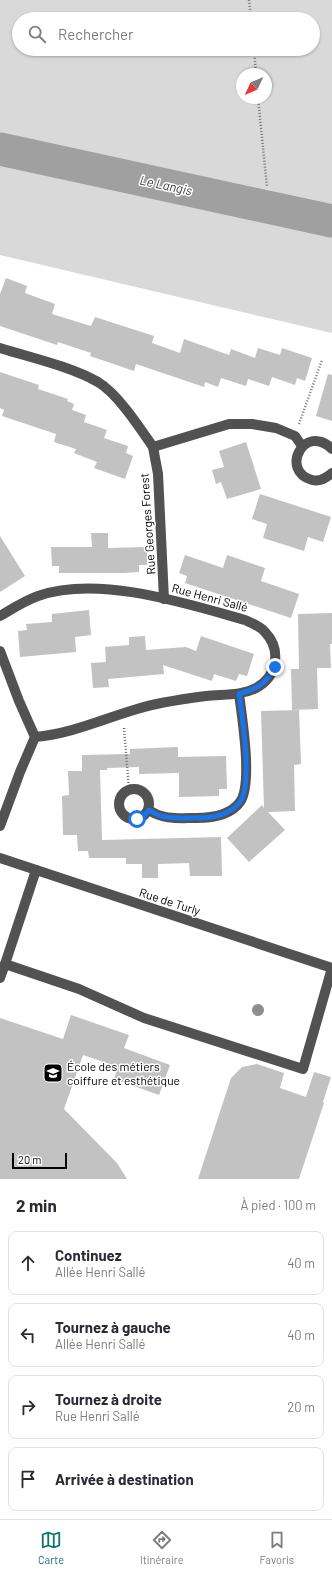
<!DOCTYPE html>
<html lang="fr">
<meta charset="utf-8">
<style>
body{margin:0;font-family:Barlow,sans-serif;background:#f2f2f3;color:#2b2b33}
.compass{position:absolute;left:236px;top:68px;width:36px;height:36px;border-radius:50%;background:#fff;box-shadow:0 1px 3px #0004;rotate:226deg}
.scale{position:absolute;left:12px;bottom:10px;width:55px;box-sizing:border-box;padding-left:4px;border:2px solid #000;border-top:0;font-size:11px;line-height:14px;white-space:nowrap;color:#000;-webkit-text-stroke:3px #fff;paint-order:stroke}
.stop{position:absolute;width:12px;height:12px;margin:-9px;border:3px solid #1a73e8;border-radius:50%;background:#fff}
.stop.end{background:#1a73e8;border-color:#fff;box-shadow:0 1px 4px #0008}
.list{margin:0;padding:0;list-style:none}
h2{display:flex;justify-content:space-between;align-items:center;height:52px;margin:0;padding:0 16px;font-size:17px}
h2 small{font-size:13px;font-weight:400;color:#7c7c81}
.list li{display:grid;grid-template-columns:26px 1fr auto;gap:12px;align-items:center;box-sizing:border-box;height:64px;margin:0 8px 8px;padding:0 8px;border:1px solid #e1e1e2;border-radius:8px}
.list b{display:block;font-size:15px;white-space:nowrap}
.list p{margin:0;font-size:13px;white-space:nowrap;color:#7c7c81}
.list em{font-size:13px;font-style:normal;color:#7c7c81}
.icon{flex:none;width:22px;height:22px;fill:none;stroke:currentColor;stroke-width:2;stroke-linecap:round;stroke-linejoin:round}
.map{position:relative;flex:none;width:332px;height:1179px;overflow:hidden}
.search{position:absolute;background:#fff;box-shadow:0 1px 3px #0004;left:12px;right:12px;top:12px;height:44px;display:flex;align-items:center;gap:10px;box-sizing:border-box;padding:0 14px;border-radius:22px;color:#7c7c81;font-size:15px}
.sheet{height:340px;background:#fff}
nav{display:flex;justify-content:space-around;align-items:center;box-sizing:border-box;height:56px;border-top:1px solid #e1e1e2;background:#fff;font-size:11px;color:#7c7c81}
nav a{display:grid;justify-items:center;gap:2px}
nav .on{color:#0f766e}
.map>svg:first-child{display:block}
.green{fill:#d9d9d9;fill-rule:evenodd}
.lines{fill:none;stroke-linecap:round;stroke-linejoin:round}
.river{stroke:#a0a0a0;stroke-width:33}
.building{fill:#c2c2c2}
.path{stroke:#747474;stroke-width:2.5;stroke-dasharray:1 2;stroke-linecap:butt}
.minor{stroke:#525252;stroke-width:10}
.tree{fill:#8d8d8d}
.route{stroke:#1a73e8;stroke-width:5}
.labels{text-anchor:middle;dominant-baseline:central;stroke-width:3;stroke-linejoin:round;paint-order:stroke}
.street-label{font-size:12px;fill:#000;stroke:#fff}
.poi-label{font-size:12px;fill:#000;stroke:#fff;text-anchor:start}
.water-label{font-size:13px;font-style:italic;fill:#414141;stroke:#fff}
</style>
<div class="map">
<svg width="332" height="1179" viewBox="0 0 332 1179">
<rect width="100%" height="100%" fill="#fff"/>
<path class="green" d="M0,0H332V333L0,255ZM19,19H313V49H19ZM242,74H266V98H242Z"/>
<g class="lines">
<path class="river" d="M0,149L332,221"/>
</g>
<g class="building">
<path d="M6,278L27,286L25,293L55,304L52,314L91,326L95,317L154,336L152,343L180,353L184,339L229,355L231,349L255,358L258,348L280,355L282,348L312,358L305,381L297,378L295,385L272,377L269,386L248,379L246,386L221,378L218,387L205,382L204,387L136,364L134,371L90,356L91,353L58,342L57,345L0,326V294Z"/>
<path d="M0,372L39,385L38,389L68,399L67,401L74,404L72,410L86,415L84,422L107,430L104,438L128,446L126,453L133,456L125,479L94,468L97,462L74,453L76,449L54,442L56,434L2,416L4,410L0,408Z"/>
<path d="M328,374L332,375V421L316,416Z"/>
<path d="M246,442L261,489L227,499L221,482L216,484L212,470L224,467L219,451Z"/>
<path d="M260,494L331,517L323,542L308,537L304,551L263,538L267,524L252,519Z"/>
<path d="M91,533H108V548L147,547V565H139V572L124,573H59V566H52L51,547H92Z"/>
<path d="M0,536L25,576L0,592Z"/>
<path d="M185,555L223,568L227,555L265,568L261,581L299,594L291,618L185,583L187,576L179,573Z"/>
<path d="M89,610L91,635L75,637L76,652L20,657L18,631L27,630L26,624L52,622V614Z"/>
<path d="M332,613V644H330L331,668H317L318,709L292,710L291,669H299L298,614Z"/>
<path d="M145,636L146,650L186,647L196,651L201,636L254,654L247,676L239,674L236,681L214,674L212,681L163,665L164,674L108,679L109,687L93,688L91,663L106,662L105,647L129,645V637Z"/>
<path d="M299,710L301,764L294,765L295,811L268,812L285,830L249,862L227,838L262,805L264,808L261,711Z"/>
<path d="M178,747V757L226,756L227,789H219V796L179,797V773L139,774V767L107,768V770H100L102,840L221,837L222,876H190L189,863L158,864V878H142V864H126V858H89L88,851H78L77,835H63L62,796L69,795L68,771H82V755L130,754V749Z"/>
<path d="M71,1015L129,1035L124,1048L170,1065L159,1095L114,1079L118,1067L83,1055L64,1109L117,1163L127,1179H0V1018L63,1039Z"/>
<path d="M257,1064L284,1073L280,1088L306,1097L314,1072L331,1077L323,1102L324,1103L299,1179H198L231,1078L242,1067Z"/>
</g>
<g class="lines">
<g class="path">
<path d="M249,0L251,19"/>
<path d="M254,49L256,74"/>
<path d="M258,98L267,187"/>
<path d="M299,424L322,360"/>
<path d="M124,728L129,789"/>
</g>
<g class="minor">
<path d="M0,348C32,358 69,366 98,382C118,394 140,428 153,447L229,424H252L276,428L295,436L302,446"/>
<path d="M153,447L158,474L164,599"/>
<path d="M332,449C305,422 279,471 312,480C320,482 326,478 332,473"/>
<path d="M0,616C12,609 24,601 38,596C98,575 185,603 245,620C252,623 260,626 265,632C282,650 277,677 256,688C241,696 222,694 206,696C183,699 159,702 137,709C103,719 71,734 35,737"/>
<path d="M0,651L19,701L35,737L20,772L0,826"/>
<circle cx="134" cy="804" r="15"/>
<path d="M149,810C163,820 179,818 196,818C211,818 230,816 240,802C253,784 242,717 239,694"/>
<path d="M0,858L332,968"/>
<path d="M36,870L5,964L79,989L144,1018L303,1069L332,968"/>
<path d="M0,978L5,964"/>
</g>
</g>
<circle class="tree" cx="258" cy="1010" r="6"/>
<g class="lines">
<path class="route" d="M137,819L142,818L149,810C163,820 179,818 195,818C211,818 229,816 240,802C253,784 242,716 239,694C258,688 265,685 275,667"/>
</g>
<defs>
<symbol id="school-square" viewBox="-11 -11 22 22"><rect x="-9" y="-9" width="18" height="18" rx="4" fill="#000" stroke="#fff"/><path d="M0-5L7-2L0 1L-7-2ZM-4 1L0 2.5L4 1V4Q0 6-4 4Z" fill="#fff"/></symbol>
</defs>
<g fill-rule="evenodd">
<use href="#school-square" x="42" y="1062" width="22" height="22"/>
</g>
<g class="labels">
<g class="street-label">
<text transform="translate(147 524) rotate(-94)">Rue Georges Forest</text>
<text transform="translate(210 597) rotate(15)">Rue Henri Sallé</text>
<text transform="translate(170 901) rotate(18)">Rue de Turly</text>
</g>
<g class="poi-label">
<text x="67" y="1066">École des métiers<tspan x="67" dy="14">coiffure et esthétique</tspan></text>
</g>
<g class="water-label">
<text transform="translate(166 185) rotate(12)">Le Langis</text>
</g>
</g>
</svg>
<svg class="compass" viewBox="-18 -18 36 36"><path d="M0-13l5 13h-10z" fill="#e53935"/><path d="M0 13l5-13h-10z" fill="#7c7c81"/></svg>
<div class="scale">20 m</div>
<div class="stop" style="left:137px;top:819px"></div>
<div class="stop end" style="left:275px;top:667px"></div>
<div class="search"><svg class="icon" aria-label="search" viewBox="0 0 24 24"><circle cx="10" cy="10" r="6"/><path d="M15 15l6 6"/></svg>Rechercher</div>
</div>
<section class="sheet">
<h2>2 min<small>À pied · 100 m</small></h2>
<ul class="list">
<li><svg class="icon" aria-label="ahead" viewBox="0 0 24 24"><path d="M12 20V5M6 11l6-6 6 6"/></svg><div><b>Continuez</b><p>Allée Henri Sallé</p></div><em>40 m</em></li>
<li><svg class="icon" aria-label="left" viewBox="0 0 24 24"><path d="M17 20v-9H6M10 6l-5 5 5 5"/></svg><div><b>Tournez à gauche</b><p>Allée Henri Sallé</p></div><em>40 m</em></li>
<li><svg class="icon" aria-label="right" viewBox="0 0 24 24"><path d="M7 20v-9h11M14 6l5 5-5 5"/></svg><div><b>Tournez à droite</b><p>Rue Henri Sallé</p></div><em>20 m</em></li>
<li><svg class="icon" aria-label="arrive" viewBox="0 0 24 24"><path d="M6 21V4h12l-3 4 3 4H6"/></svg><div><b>Arrivée à destination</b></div></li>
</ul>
</section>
<nav>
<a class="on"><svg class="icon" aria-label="map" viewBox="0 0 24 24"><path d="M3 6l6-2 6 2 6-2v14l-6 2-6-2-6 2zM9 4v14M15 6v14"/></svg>Carte</a>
<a><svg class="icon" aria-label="directions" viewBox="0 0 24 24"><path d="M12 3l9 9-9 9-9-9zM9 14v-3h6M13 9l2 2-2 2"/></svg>Itinéraire</a>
<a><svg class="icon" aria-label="saved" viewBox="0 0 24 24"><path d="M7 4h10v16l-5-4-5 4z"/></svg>Favoris</a>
</nav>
